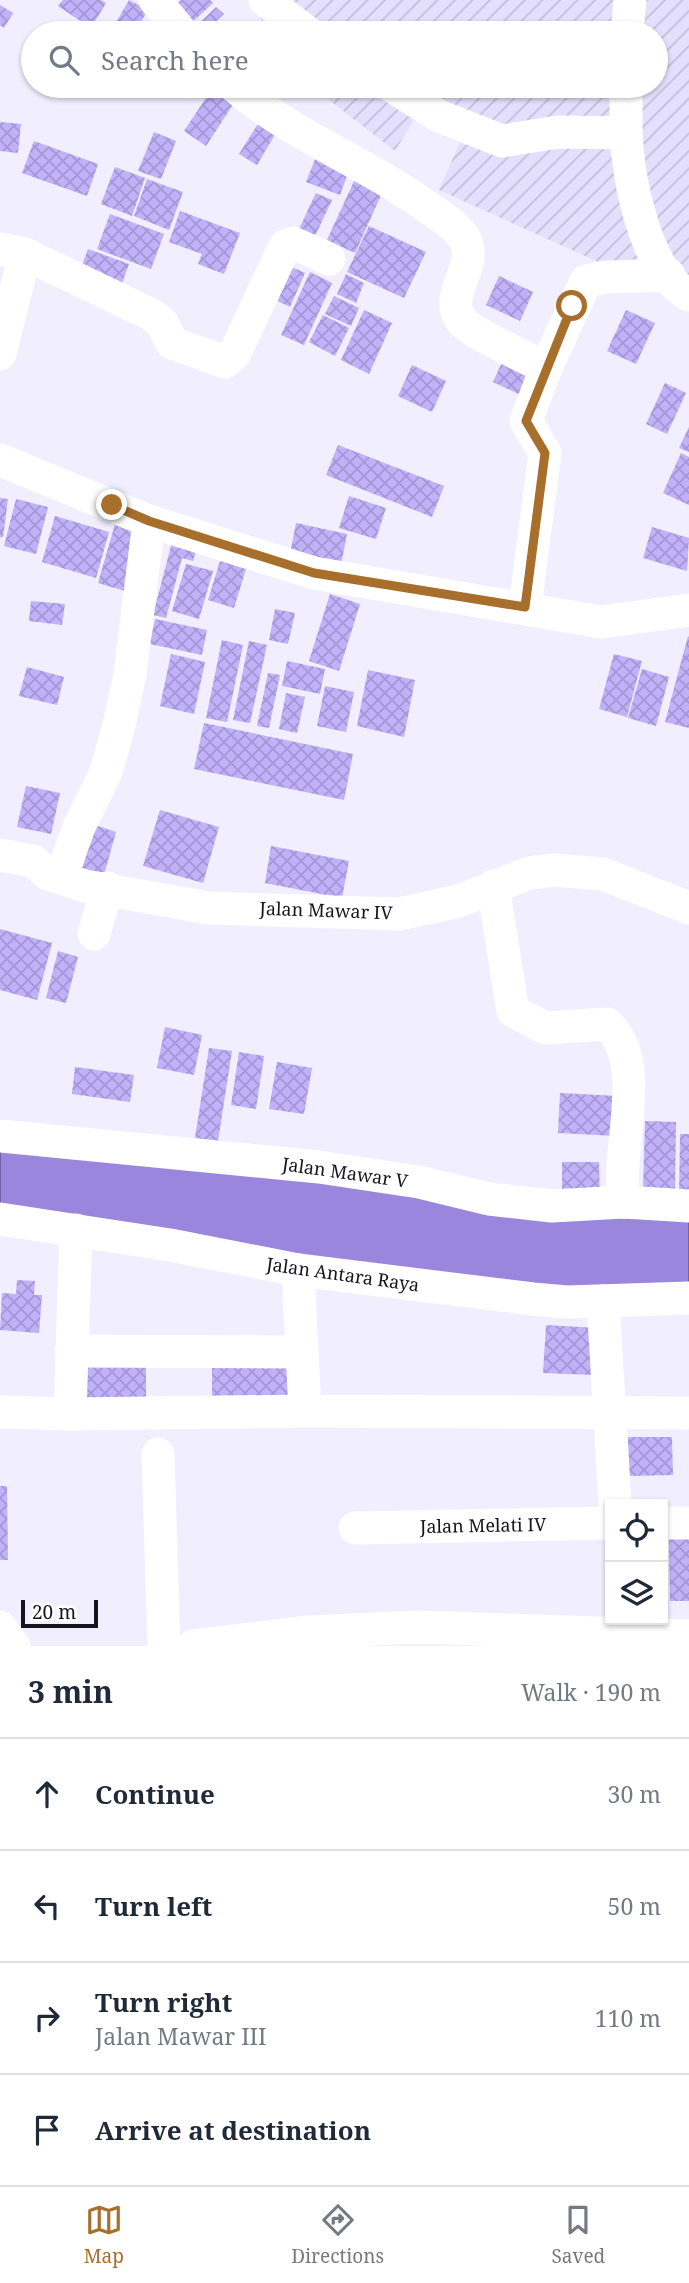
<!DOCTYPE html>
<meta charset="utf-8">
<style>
body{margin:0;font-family:"Noto Serif",serif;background:#f2f2f3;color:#1f2937}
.controls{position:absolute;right:21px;bottom:21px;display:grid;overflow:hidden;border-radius:0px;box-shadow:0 2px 5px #0004}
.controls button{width:63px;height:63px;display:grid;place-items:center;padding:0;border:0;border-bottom:2px solid #e0e1e3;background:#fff;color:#1f2937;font:35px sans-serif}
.scale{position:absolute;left:21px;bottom:18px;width:77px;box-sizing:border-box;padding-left:7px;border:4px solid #16151e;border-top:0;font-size:19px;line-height:24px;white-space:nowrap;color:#16151e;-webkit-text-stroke:5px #fff;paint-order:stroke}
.stop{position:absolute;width:21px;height:21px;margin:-16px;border:5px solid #a76f2b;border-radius:50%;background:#fff}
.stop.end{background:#a76f2b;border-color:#fff;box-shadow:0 2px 7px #0008}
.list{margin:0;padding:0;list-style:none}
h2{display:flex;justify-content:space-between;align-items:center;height:91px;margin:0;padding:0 28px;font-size:30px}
h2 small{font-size:23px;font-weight:400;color:#747a83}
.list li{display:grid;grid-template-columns:46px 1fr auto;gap:21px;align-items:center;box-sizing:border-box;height:112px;padding:0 28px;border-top:2px solid #e0e1e3}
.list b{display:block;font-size:26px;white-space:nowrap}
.list p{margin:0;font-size:23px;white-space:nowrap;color:#747a83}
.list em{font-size:23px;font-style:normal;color:#747a83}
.icon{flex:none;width:38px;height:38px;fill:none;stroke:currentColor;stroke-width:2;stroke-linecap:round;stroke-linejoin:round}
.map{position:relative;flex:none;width:689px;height:1646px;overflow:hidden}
.search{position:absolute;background:#fff;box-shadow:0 2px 5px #0004;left:21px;right:21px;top:21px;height:77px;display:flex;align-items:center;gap:18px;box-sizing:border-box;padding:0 24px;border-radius:38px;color:#747a83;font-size:26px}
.sheet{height:539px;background:#fff}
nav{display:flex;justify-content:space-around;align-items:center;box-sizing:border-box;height:98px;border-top:2px solid #e0e1e3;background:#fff;font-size:19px;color:#747a83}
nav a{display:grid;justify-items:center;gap:4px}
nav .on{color:#a76f2b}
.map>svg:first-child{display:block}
.industrial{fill:url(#industrial-furrows)}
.water{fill:#9a86dd;stroke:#7264a4;stroke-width:2}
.building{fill:url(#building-cross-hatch)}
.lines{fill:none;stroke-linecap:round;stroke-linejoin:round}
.minor{stroke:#fff;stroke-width:33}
.route{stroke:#a76f2b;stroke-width:9}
.labels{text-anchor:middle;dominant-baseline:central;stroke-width:5;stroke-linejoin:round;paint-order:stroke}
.street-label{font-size:18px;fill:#16151e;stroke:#fff}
</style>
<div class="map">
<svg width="689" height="1646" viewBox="0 0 689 1646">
<defs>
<pattern id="industrial-furrows" width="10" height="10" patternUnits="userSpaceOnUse" patternTransform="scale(1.75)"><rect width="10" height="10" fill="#e4dffc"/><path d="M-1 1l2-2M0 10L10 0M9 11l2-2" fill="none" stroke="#c3bed8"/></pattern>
<pattern id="building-cross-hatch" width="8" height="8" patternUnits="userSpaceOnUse" patternTransform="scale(1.75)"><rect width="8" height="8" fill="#c0b1f9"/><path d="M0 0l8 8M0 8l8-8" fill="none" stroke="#a497d5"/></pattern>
</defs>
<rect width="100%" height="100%" fill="#f1eeff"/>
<path class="industrial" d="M249,0H689V303L439,190L465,131L420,110L395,151L311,86H656V33H270Z"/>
<path class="water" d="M0,1136L689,1206V1298L652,1301L0,1220Z"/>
<g class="building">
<path d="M63,0H101L106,3L91,28L58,6Z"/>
<path d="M129,0L148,10L134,33H126L114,26Z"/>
<path d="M181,0H210L213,3L186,28L169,11Z"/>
<path d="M0,5L13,13L4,28L0,25Z"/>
<path d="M216,7L224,14L204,33H189Z"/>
<path d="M212,89L234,103L206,146L184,131Z"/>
<path d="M263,116L280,126L257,165L239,154Z"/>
<path d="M0,122L21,124L18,153L0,151Z"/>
<path d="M154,132L176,141L161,179L138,171Z"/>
<path d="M34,141L98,164L87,196L22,173Z"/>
<path d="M316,157L349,170L340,195L306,182Z"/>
<path d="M115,167L145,178L132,216L101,204Z"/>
<path d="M147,179L183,192L169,230L134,216Z"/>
<path d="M355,179L382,193L355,253L327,240Z"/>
<path d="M316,193L332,200L314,238L298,231Z"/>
<path d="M180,211L240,233L224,274L198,264L202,254L169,242Z"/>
<path d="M110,214L164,234L151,269L97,249Z"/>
<path d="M369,226L426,252L404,298L347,272Z"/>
<path d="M88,249L129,264L119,292L81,268Z"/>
<path d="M287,265L305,273L290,307L271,298Z"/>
<path d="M310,272L332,283L304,345L281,335Z"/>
<path d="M346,274L364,283L356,303L337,294Z"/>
<path d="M499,276L533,292L520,321L486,305Z"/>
<path d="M334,296L359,308L351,326L325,314Z"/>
<path d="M364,310L392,323L369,374L341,360Z"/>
<path d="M626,310L655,323L636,364L607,351Z"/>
<path d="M323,315L349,328L335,356L309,342Z"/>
<path d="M503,360L533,374L523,396L493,382Z"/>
<path d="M412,365L446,381L432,412L398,396Z"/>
<path d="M665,383L686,393L667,434L646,424Z"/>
<path d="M689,427V452L679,448Z"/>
<path d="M338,445L444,486L432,517L326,475Z"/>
<path d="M681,453L689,457V505L663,493Z"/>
<path d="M349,496L386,508L376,539L339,528Z"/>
<path d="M0,498L8,499L3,537H0Z"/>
<path d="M16,499L48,507L36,554L4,546Z"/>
<path d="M55,516L109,532L96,578L42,562Z"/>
<path d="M296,523L347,534L340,570L289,559Z"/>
<path d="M115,524L145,533L128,592L98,583Z"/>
<path d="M652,527L689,538L687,571L643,558Z"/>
<path d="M172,542L197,548L193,561L182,558L166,618L153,615Z"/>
<path d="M220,561L246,569L234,608L208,600Z"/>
<path d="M186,564L213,571L199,619L172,611Z"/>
<path d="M330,594L360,604L339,671L309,661Z"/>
<path d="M31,601L65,604L62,625L29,621Z"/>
<path d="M275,609L295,613L288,644L269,640Z"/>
<path d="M155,619L207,630L202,655L150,644Z"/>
<path d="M688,636L689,637V728L665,722Z"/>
<path d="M222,640L243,645L227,722L206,718Z"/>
<path d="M249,641L267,645L250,723L233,720Z"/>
<path d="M171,654L205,662L194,714L160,706Z"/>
<path d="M614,654L642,661L627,717L599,709Z"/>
<path d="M287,661L325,669L320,694L282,686Z"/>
<path d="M27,667L64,677L57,705L19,696Z"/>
<path d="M642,669L669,677L656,726L628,718Z"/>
<path d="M368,670L415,680L404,737L357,726Z"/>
<path d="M268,673L280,675L269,728L257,726Z"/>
<path d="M325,686L354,692L346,732L317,726Z"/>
<path d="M286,693L305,697L297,733L279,729Z"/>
<path d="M204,723L353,754L344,800L194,769Z"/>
<path d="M26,786L60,793L51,834L17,827Z"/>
<path d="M160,810L219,827L203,883L143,866Z"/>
<path d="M95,825L116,832L104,875L82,868Z"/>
<path d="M271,846L349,861L342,898L265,883Z"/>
<path d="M0,929L52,943L37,1000L0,990Z"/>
<path d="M58,951L78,957L66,1003L46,998Z"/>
<path d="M165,1027L202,1035L194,1075L157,1068Z"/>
<path d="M209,1048L232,1051L218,1141L195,1138Z"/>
<path d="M239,1052L264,1056L256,1109L231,1105Z"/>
<path d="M277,1062L312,1068L304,1114L269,1109Z"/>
<path d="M75,1067L134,1075L130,1102L72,1094Z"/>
<path d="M560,1093L618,1096L616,1136L558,1133Z"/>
<path d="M645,1121L676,1122L675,1189L643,1188Z"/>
<path d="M680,1134H689V1195L679,1194Z"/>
<path d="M562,1162H599L600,1202L562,1203Z"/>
<path d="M17,1280L35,1281L34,1295H42L39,1333L0,1330L2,1293L16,1294Z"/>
<path d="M546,1325L597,1328L595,1375L543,1373Z"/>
<rect x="212" y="1357" width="87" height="39"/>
<path d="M80,1358H146V1407L80,1408Z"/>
<path d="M628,1437H672L673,1475L629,1476Z"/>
<path d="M0,1486H7L8,1560H0Z"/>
<path d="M669,1539H689V1601H670Z"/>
</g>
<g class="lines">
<g class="minor">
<path d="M155,0L182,33"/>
<path d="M265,0L308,33"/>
<path d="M627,33L630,0"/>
<path d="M234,86C289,133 357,159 416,199C431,210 451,221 462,235C484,263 440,295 462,321C475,336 527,357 546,368L526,421L545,453L525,607"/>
<path d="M392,86L439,116L502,141L558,132L626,133C628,177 645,273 689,295"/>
<path d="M626,133V86"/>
<path d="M0,249L25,254L0,354"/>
<path d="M25,254L152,315L162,323L172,343L225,362L235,353L285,246L293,243L329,259"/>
<path d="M546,368L586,281L606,277L669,275"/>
<path d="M0,460L149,521L314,573L601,622L689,610"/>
<path d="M0,855L33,861L48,874L85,886L208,908L399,914L459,901L529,873L554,870L603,874L689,908"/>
<path d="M61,877L79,827L106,772L119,725L130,674L149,521"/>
<path d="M493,886L513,1011L545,1028L607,1024C650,1063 615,1150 624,1202"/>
<path d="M94,934L107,888"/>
<path d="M0,1136L319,1167L419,1182L489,1199L552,1206L624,1202L689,1206"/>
<path d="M0,1219L170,1245L298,1270L533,1299L567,1302L689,1298"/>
<path d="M298,1270L305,1411L689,1413"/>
<path d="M603,1301L615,1504"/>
<path d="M71,1351L301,1352"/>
<path d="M0,1412L70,1414L76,1230"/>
<path d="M70,1414L305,1411"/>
<path d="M158,1454L164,1646"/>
<path d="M663,1523H689"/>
<path d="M355,1528L610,1523"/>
<path d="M0,1627L14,1646"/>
<path d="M193,1646L308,1632L416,1627L689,1636"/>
</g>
</g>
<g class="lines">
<path class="route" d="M112,505L149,521L314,573L525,607L545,453L526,421L572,306"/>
</g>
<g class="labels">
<g class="street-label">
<text transform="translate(326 910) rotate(2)">Jalan Mawar IV</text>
<text transform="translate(345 1172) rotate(8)">Jalan Mawar V</text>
<text transform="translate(343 1274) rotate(8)">Jalan Antara Raya</text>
<text transform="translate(483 1525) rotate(-1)">Jalan Melati IV</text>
</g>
</g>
</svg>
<div class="controls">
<button><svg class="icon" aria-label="locate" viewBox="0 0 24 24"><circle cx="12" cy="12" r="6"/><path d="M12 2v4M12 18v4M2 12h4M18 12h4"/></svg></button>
<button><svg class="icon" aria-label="layers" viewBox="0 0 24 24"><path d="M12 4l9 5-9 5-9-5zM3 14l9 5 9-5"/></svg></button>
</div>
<div class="scale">20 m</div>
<div class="stop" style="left:572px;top:306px"></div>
<div class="stop end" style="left:112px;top:505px"></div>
<div class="search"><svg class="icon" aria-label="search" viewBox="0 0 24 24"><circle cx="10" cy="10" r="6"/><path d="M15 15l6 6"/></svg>Search here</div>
</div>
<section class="sheet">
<h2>3 min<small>Walk · 190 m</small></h2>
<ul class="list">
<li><svg class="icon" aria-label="ahead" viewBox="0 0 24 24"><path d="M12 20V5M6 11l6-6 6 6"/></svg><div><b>Continue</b></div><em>30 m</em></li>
<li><svg class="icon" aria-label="left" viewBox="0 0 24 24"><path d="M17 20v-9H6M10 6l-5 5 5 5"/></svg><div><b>Turn left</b></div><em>50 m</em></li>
<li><svg class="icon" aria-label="right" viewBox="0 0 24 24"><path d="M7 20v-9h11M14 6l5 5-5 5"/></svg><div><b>Turn right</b><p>Jalan Mawar III</p></div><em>110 m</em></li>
<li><svg class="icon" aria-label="arrive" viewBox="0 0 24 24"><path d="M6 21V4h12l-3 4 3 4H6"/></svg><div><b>Arrive at destination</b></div></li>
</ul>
</section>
<nav>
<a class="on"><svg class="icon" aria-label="map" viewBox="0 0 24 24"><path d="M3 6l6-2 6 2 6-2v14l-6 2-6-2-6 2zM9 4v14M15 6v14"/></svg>Map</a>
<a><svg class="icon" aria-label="directions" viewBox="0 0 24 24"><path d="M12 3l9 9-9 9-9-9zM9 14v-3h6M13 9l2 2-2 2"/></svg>Directions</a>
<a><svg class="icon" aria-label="saved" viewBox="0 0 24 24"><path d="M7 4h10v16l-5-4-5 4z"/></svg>Saved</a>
</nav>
